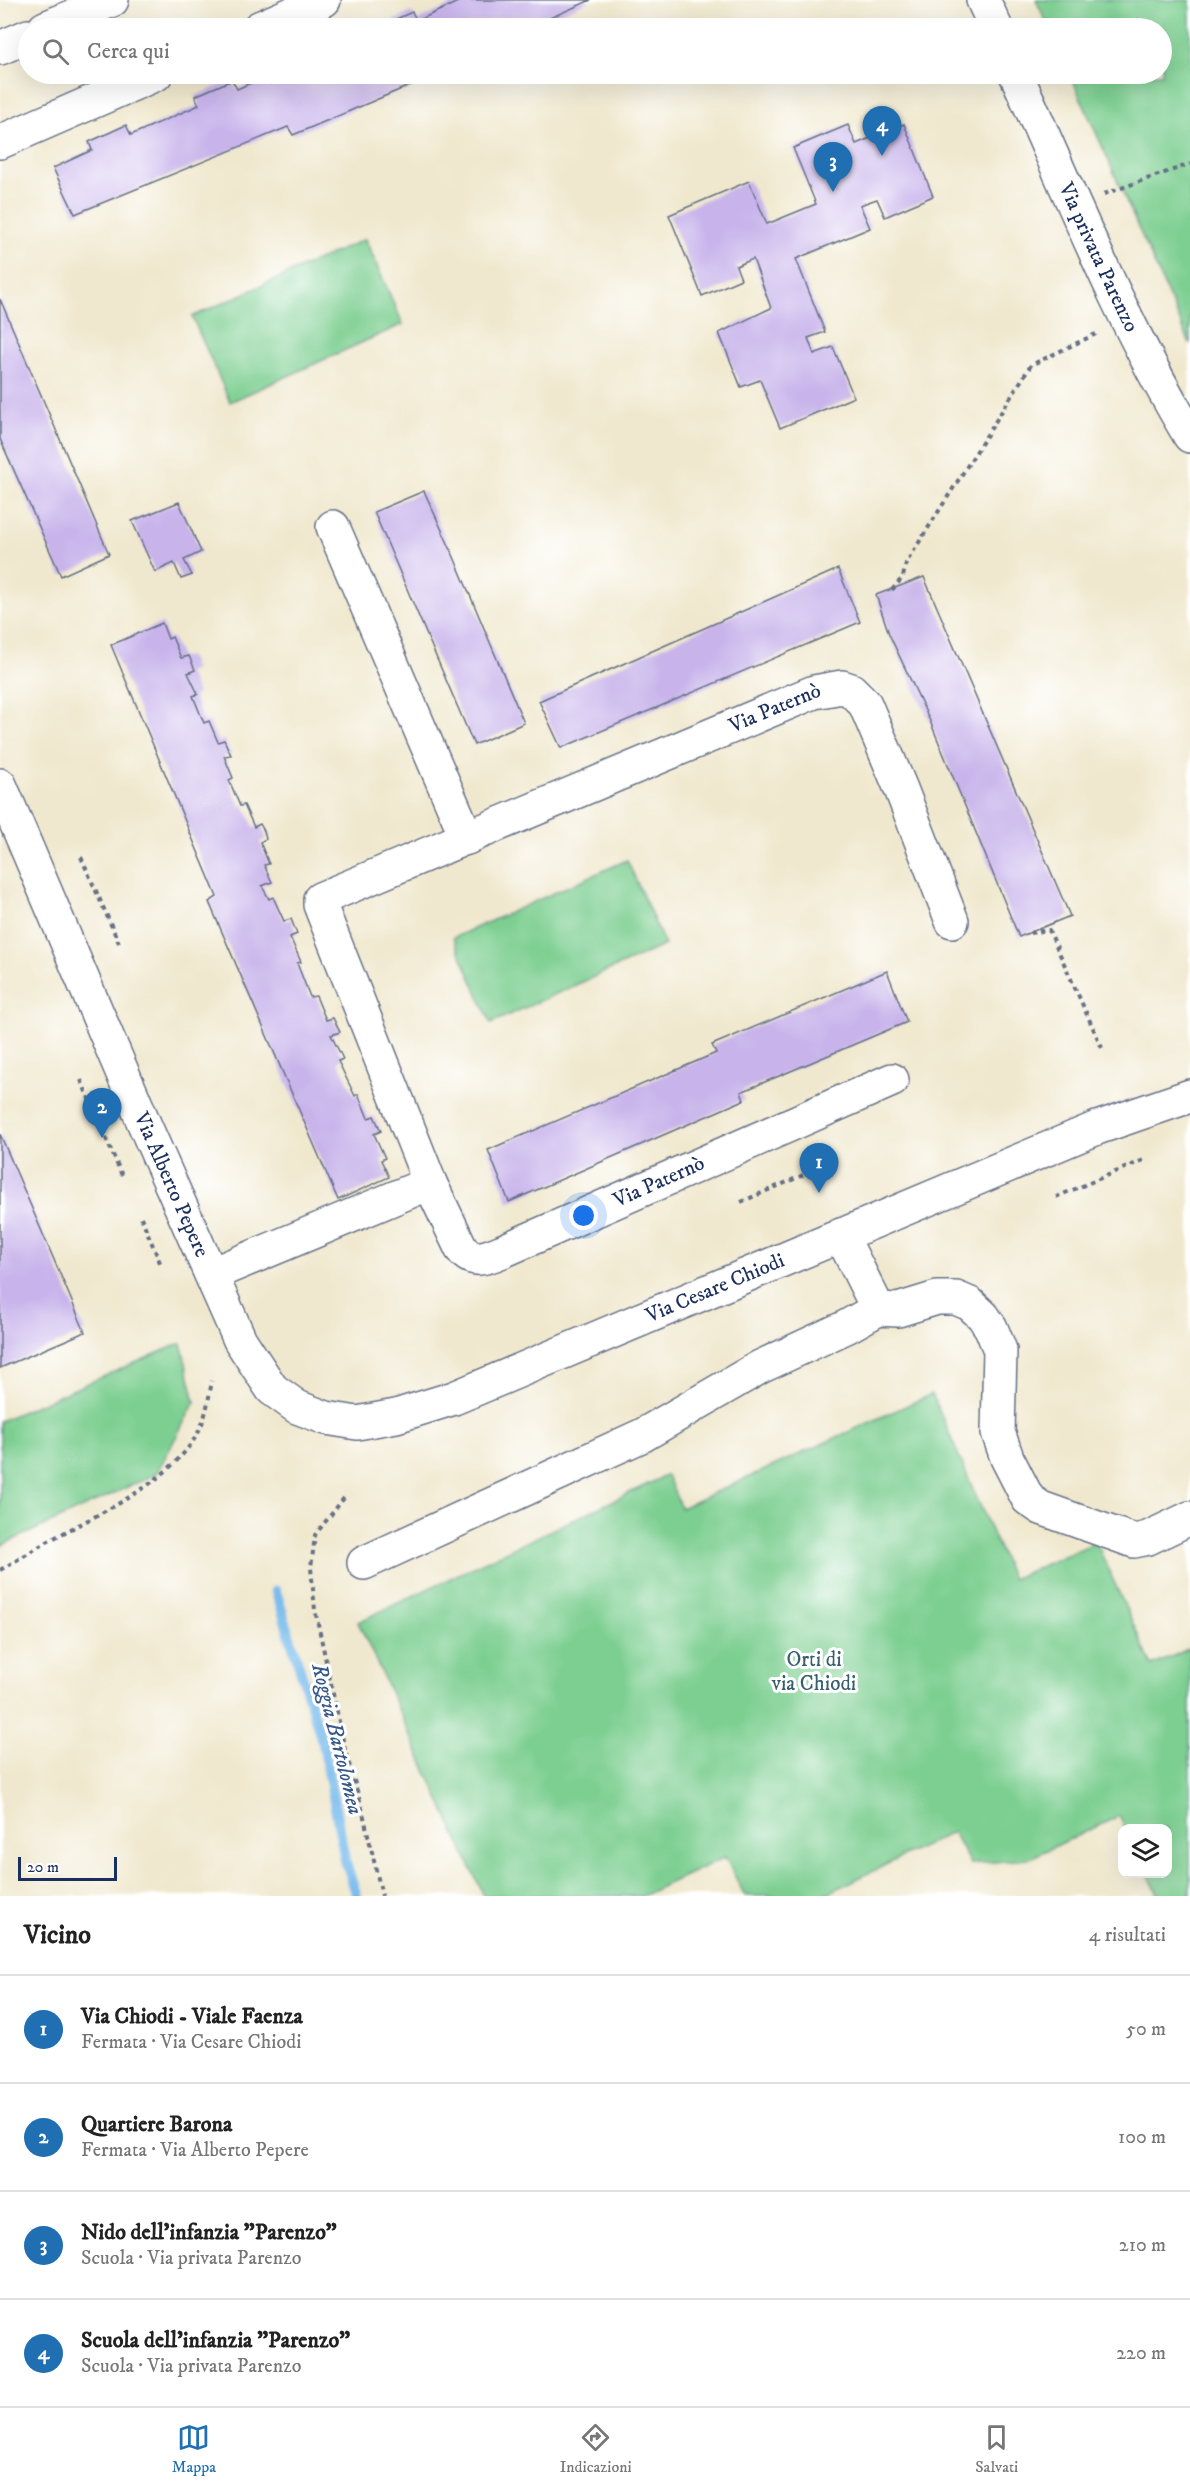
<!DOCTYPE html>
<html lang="it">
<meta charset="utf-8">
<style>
body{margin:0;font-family:"IM FELL DW Pica",serif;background:#f6f6f6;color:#222}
.controls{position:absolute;right:18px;bottom:18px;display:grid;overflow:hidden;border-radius:12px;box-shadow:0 6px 24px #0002}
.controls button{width:54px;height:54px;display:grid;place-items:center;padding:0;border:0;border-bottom:2px solid #e0e0e0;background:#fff;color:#222;font:30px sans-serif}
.scale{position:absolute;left:18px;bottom:15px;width:99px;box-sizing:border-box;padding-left:6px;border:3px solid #1b2f5e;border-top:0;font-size:16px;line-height:21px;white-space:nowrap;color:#1b2f5e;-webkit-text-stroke:4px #fff;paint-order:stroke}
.you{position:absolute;left:584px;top:1216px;width:21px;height:21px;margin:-15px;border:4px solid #fff;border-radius:50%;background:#1a73e8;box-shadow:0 0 0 9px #1a73e833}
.badge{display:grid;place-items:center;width:39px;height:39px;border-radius:50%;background:#1f6fb2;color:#fff;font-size:20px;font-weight:700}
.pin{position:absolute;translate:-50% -50px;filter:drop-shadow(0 2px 3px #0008)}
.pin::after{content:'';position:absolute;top:32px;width:21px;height:18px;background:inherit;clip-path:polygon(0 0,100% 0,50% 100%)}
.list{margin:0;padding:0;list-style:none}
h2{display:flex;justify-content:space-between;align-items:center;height:78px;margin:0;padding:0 24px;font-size:26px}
h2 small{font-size:20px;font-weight:400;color:#767676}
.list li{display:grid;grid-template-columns:39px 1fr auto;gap:18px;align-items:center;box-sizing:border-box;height:108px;padding:0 24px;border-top:2px solid #e0e0e0}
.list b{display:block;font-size:22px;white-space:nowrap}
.list p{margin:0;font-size:20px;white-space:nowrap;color:#767676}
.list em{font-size:20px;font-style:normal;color:#767676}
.icon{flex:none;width:33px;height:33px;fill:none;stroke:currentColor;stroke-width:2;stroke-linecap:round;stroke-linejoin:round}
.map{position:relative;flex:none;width:1190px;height:1896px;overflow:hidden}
.search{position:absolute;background:#fff;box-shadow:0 6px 24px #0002;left:18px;right:18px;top:18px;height:66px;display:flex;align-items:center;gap:15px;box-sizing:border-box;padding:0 21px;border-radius:33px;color:#767676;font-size:22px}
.sheet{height:510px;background:#fff}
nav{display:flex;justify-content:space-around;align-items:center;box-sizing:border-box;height:84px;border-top:2px solid #e0e0e0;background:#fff;font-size:16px;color:#767676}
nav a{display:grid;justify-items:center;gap:3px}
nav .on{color:#1f6fb2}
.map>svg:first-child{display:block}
.green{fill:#7dcf91;stroke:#4c7f78;stroke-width:1.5}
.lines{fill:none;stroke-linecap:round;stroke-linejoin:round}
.stream{stroke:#75baec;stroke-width:10}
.building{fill:#c8b4eb}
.minor-casing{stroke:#667085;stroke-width:36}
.path{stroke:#667085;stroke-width:4;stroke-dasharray:4.5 4.5;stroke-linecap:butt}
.minor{stroke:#fff;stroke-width:33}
.labels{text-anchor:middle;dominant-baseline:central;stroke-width:6;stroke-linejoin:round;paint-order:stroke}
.street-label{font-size:21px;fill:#1b2f5e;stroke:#fff}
.park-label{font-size:21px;fill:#385f6d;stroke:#fff}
.water-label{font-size:22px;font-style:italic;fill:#365989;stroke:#fff}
</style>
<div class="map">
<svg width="1190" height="1896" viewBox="0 0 1190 1896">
<rect width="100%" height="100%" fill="#fff"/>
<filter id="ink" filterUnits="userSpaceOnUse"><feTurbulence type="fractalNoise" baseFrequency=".0167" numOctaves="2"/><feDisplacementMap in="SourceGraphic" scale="12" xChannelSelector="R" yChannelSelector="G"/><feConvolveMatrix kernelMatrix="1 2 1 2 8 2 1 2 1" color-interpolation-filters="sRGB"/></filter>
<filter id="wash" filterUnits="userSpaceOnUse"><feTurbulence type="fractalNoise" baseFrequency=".008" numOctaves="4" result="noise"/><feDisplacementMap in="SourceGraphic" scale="24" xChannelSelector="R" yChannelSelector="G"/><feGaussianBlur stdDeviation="1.35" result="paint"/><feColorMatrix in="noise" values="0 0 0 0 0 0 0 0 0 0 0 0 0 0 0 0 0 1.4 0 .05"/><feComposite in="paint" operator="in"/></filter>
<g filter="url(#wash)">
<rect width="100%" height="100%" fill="#f0e8ce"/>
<g class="green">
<path d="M1036,0H1190V344L1070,74H1162V28H1049Z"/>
<path d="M365,239L403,324L230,402L192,317Z"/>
<path d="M627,860L665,945L491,1023L453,938Z"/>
<path d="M181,1343L195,1402L156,1474L0,1546V1421Z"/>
<path d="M932,1394L1012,1579L1096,1542L1152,1666L1190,1648V1896H1159L1148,1874H1168V1828H1125L1119,1816L1028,1859L970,1864L953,1832L822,1896H745L725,1857L642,1896H484L358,1622L667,1475L681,1508Z"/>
</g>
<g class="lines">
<path class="stream" d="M276,1591L323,1744L345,1860L357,1896"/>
</g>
<g id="blocks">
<g class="building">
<path d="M462,0H591L545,20L548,26L543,28H376L412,12L417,21Z"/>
<path d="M294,74H437L293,135L288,127L75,214L53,168L92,150L89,142L126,125L131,135L199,105L195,96L232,80L237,89L267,76L270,84Z"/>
<path d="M904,124L933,196L885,217L877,199L860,205L870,228L796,259L825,332L808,338L814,354L833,347L854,397L780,428L760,380L741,387L719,333L771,308L753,259L736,266L741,279L702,296L669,215L749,181L767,224L816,204L793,148L848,125L856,144Z"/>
<path d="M0,299L109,554L61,576L0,439Z"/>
<path d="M424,491L451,550L524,723L474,745L374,512Z"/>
<path d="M179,502L201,552L184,560L192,575L181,579L174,563L155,572L132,521Z"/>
<path d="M838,569L860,622L561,748L539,701Z"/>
<path d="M924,577L1070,916L1019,937L930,721L889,634L876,595Z"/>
<path d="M162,623L168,639L172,637L181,658L189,656L195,670L188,673L198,694L193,696L204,723L209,721L218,742L224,740L231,755L224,756L233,778L229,780L240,806L244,805L254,827L260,824L264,831L266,839L260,842L269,864L264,865L272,882L262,886L269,899L273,897L284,921L291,919L297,934L290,937L301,962L297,963L310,997L316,996L326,1020L333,1018L340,1032L331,1035L343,1059L338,1061L355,1096L358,1094L368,1118L374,1116L381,1131L374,1134L385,1158L381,1160L389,1177L338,1200L209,902L217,897L111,645Z"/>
<path d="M887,971L907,1022L741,1092L744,1100L509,1202L488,1150L716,1053L712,1045Z"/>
<path d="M0,1134L85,1332L0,1368Z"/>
</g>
</g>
</g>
<g filter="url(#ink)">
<use href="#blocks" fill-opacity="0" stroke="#667085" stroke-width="1.5"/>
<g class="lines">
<defs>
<g id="minor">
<path d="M983,0L996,28"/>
<path d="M45,28L112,0"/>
<path d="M259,28L324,0"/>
<path d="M0,48L28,36"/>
<path id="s1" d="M1016,74C1071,196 1121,321 1190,436"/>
<path d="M0,142L156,74"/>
<path d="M333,527L467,838"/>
<path id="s2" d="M0,785L146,1128L240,1340L272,1389L297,1407L326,1418L357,1423L396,1416L454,1398L1097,1128L1190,1096"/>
<path id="s3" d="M892,1080L505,1250C488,1257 473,1265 461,1248L430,1183L320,905V899L814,692L842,687L851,690L865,704L901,789L952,921"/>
<path d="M841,1235L878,1309"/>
<path d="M212,1274L430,1183"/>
<path d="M364,1563L643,1435L760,1367L846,1327L878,1309L898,1310L937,1298H956L970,1304L983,1316L991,1328L1000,1350L998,1432L1007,1458L1028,1499L1041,1508L1134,1541L1148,1538L1190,1518"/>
</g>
</defs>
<use href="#minor" class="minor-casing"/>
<g class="path">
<path d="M1104,194L1190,164"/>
<path d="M892,590L903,577L906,563L1031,365L1098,333"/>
<path d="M81,857L119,943"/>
<path d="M1030,933L1049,930L1102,1048"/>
<path d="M81,1080L123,1178"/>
<path d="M1056,1197L1146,1159"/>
<path d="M741,1202L808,1173"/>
<path d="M141,1217L161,1265"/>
<path d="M344,1498L315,1535L311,1568L315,1610L346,1754L361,1804L382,1896"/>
<path d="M0,1570C16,1561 31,1551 47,1542C96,1514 163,1488 195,1438C206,1420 208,1401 212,1381"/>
</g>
<use href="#minor" class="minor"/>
</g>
</g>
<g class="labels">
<g class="street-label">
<text stroke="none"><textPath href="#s1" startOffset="201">Via privata Parenzo</textPath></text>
<text stroke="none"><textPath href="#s3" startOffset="1342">Via Paternò</textPath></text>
<text transform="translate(659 1182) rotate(-24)">Via Paternò</text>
<text stroke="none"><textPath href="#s2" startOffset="435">Via Alberto Pepere</textPath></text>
<text stroke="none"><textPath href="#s2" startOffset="1140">Via Cesare Chiodi</textPath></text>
</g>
<g class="park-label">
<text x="814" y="1660">Orti di<tspan x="814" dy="24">via Chiodi</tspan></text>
</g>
<g class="water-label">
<text transform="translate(337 1739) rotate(76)">Roggia Bartolomea</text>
</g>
</g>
</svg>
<div class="controls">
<button><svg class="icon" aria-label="layers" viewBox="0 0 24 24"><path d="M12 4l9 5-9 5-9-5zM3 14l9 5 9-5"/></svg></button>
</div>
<div class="scale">20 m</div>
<div class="you"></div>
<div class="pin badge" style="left:819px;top:1193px">1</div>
<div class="pin badge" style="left:102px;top:1138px">2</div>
<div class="pin badge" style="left:833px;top:192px">3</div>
<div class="pin badge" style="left:882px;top:156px">4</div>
<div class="search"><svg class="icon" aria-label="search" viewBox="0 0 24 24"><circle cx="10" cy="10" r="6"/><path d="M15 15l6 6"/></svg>Cerca qui</div>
</div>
<section class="sheet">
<h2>Vicino<small>4 risultati</small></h2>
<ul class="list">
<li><span class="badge">1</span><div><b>Via Chiodi - Viale Faenza</b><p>Fermata · Via Cesare Chiodi</p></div><em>50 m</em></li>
<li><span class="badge">2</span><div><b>Quartiere Barona</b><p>Fermata · Via Alberto Pepere</p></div><em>100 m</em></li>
<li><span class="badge">3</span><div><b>Nido dell'infanzia &quot;Parenzo&quot;</b><p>Scuola · Via privata Parenzo</p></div><em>210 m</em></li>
<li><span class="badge">4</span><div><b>Scuola dell'infanzia &quot;Parenzo&quot;</b><p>Scuola · Via privata Parenzo</p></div><em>220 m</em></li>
</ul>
</section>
<nav>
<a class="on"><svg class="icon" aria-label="map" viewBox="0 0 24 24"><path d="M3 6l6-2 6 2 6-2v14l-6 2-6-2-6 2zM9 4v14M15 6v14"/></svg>Mappa</a>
<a><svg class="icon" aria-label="directions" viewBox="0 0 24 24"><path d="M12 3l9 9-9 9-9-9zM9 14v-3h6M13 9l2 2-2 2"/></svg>Indicazioni</a>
<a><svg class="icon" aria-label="saved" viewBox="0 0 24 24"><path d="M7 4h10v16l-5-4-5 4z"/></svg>Salvati</a>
</nav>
